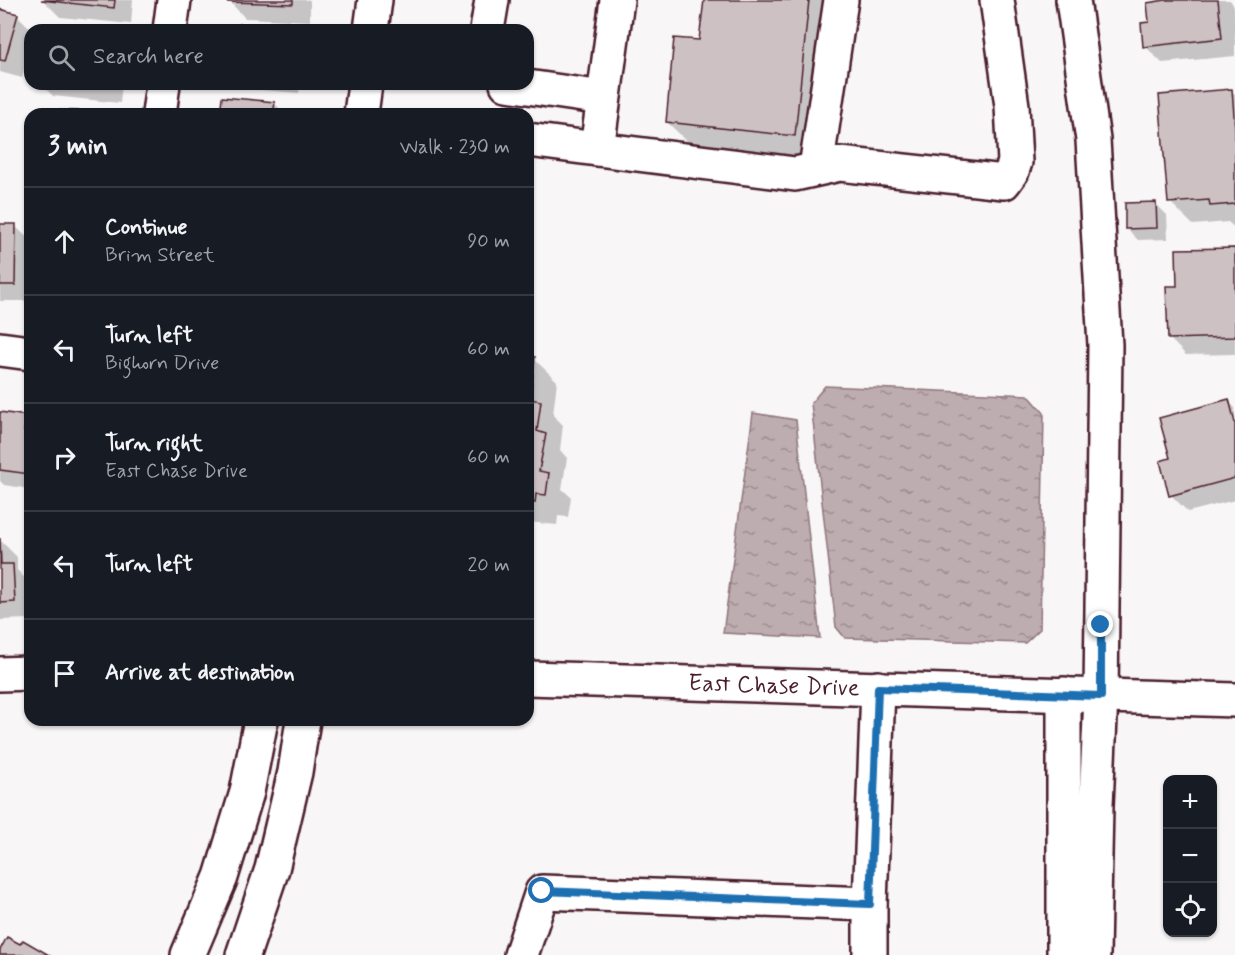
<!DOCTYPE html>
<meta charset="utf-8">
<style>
body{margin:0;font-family:Mynerve,sans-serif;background:#242831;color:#f1f3f6}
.controls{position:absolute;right:18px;bottom:18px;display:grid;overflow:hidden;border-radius:12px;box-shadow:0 2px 4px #0004}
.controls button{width:54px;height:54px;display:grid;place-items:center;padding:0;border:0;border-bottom:2px solid #363941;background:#171b24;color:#f1f3f6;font:30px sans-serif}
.stop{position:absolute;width:18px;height:18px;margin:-14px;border:4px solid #1f6fb2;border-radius:50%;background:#fff}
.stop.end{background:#1f6fb2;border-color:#fff;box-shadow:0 2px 6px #0008}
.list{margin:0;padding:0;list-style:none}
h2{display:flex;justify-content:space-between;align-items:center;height:78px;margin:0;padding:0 24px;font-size:26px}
h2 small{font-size:20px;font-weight:400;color:#9ea1a6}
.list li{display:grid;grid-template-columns:39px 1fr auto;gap:18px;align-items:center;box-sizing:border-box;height:108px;padding:0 24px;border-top:2px solid #363941}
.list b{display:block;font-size:22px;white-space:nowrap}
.list p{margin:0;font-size:20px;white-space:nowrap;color:#9ea1a6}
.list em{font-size:20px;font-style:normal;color:#9ea1a6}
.icon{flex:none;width:33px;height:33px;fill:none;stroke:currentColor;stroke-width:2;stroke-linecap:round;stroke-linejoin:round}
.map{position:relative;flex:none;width:1235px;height:955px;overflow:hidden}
.search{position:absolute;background:#171b24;box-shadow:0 2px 4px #0004;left:24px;top:24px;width:510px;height:66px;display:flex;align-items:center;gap:15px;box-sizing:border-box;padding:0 21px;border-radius:18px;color:#9ea1a6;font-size:22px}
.panel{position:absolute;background:#171b24;box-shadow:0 2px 4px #0004;left:24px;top:108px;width:510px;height:618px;border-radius:18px}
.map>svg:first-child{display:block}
.water{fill:url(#water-ripples);stroke:#8f747b;stroke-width:1.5}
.shadow{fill:#0003}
.building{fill:#cdc1c4;stroke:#4a1f2b;stroke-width:1.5}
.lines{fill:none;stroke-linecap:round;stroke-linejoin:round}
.minor-casing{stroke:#4a1f2b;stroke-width:38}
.major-casing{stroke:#4a1f2b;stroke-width:38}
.minor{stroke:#fff;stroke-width:33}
.major{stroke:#fff;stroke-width:33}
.route{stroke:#1f6fb2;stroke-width:8}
.labels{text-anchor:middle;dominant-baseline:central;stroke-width:4.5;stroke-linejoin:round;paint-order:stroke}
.street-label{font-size:24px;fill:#4a1f2b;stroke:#fff}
</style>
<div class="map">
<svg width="1235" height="955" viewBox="0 0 1235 955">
<defs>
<pattern id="water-ripples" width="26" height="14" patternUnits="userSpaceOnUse" patternTransform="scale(1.5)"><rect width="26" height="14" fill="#bdadb0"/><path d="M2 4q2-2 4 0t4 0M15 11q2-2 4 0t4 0" fill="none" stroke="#9c8c8f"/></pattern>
</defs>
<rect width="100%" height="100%" fill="#f8f6f7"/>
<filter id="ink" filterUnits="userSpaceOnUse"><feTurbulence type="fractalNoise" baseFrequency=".0167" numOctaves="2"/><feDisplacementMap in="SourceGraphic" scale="12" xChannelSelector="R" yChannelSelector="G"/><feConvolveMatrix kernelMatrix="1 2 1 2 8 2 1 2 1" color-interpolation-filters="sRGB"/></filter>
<g filter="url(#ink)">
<g class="water">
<path d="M825,386L1028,395L1044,413L1040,629L1025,643L845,638L836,627L811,403Z"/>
<path d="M753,413L796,420L820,638L723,633Z"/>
</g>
<g class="shadow">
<path d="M43,0H133L131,24L60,17Z"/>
<path d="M228,0H310V21L245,18Z"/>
<path d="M705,0H833L817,158L690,144L667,122L701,42Z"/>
<path d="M1157,0H1230L1234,6L1235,19V56L1162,63L1145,46L1151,23L1160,3Z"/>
<path d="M0,11L17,15L32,30H30V48L22,78L0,72Z"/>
<path d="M41,84H122L120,103L53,96Z"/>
<path d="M234,84H300L299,93L238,88Z"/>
<path d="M1231,90L1235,94V228L1228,222L1193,225L1170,202Z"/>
<path d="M274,103L285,114H221Z"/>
<path d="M1156,204L1167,215L1168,239L1138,240L1127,229Z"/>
<path d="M0,225L15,226L30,240V301H0Z"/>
<path d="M1235,249V354L1186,355L1169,338L1178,287Z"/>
<path d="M528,357L534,359L557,381L553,415L563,425L560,450L567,458L562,489L571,497L568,517L558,516L557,525L528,522Z"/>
<path d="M1228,401L1235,408V500L1188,512L1171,495L1172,460Z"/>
<path d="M0,413L26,417L30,421V489L4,485L0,481Z"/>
<path d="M0,540L17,557V570L30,583V619L0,620Z"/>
</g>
<g class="building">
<path d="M41,0H115L114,8Z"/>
<path d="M227,0H293V4L227,2Z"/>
<path d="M704,0H809L795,136L666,122L674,38L699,40Z"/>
<path d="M1166,0H1218L1222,38L1143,47L1141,23L1149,22L1147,3Z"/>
<path d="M0,9L18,14L5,61L0,60Z"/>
<path d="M240,24L287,29V30H240Z"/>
<path d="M1232,89L1235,129V204L1210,206L1209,200L1168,203L1159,95Z"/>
<path d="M222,97L275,102L273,114H220Z"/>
<path d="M39,110L86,111V114H39Z"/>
<path d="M1156,202L1157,228L1125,229V203Z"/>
<path d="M0,224H16L15,285H0Z"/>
<path d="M1235,248V337L1168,339L1166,286H1177L1176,249Z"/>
<path d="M528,356L535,357L530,399L541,401L537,431L546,434L539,471L549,473L546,495L536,494L535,503L528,502Z"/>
<path d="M1229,399L1235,423V478L1169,496L1160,461L1170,458L1159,418Z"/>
<path d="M0,412L27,416L24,431L30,432V474L0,470Z"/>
<path d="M0,538L1,564H13L15,602L0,603Z"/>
<path d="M7,937L20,944L23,940L49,955H0V950Z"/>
</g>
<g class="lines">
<defs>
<g id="minor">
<path d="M1073,0L1093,140L1105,345L1101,696L1096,805L1093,955"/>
<path d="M170,30L174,0"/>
<path d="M487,30L492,0"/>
<path d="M507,84L603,98"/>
<path d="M159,114L163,84"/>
<path d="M528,140L597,149L617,0"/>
<path d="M597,149L795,174L840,164L1004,182L1012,171L1015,162L1012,106L997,0"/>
<path d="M816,168L841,0"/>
<path d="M0,349L30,353"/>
<path d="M0,674L30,673"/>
<path id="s1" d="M528,678L1235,700"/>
<path d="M521,955L542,892L870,904"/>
<path d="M870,955V904L878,688"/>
<path d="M1064,955V694"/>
</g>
<g id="major">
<path d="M371,30L375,0"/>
<path d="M361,114L365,84"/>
<path d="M188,955L221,877L247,792L261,720"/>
<path d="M243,955L272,869L295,772L303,720"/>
</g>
</defs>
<use href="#minor" class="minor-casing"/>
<use href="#major" class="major-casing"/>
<use href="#minor" class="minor"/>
<use href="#major" class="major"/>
</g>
</g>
<g class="lines" filter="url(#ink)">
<path class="route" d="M542,891L870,904L878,688L1101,696V625"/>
</g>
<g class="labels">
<g class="street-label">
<text stroke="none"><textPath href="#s1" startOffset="246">East Chase Drive</textPath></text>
</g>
</g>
</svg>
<div class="controls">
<button>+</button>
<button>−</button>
<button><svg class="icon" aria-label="locate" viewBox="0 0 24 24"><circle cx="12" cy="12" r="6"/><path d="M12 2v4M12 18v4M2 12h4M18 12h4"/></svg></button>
</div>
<div class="stop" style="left:542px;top:891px"></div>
<div class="stop end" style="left:1101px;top:625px"></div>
<div class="search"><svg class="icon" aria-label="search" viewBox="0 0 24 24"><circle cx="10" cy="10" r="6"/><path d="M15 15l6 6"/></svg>Search here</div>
<section class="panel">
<h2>3 min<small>Walk · 230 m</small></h2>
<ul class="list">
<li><svg class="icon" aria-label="ahead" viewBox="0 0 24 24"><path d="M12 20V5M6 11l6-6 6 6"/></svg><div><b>Continue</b><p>Brim Street</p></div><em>90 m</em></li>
<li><svg class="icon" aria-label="left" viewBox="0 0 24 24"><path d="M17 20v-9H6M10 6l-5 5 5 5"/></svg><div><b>Turn left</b><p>Bighorn Drive</p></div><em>60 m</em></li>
<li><svg class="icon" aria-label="right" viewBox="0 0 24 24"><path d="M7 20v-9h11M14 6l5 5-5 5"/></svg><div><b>Turn right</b><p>East Chase Drive</p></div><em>60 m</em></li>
<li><svg class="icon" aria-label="left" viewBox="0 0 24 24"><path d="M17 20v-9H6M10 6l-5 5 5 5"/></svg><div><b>Turn left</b></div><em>20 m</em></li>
<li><svg class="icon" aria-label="arrive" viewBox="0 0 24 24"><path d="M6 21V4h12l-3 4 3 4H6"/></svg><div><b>Arrive at destination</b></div></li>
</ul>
</section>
</div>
